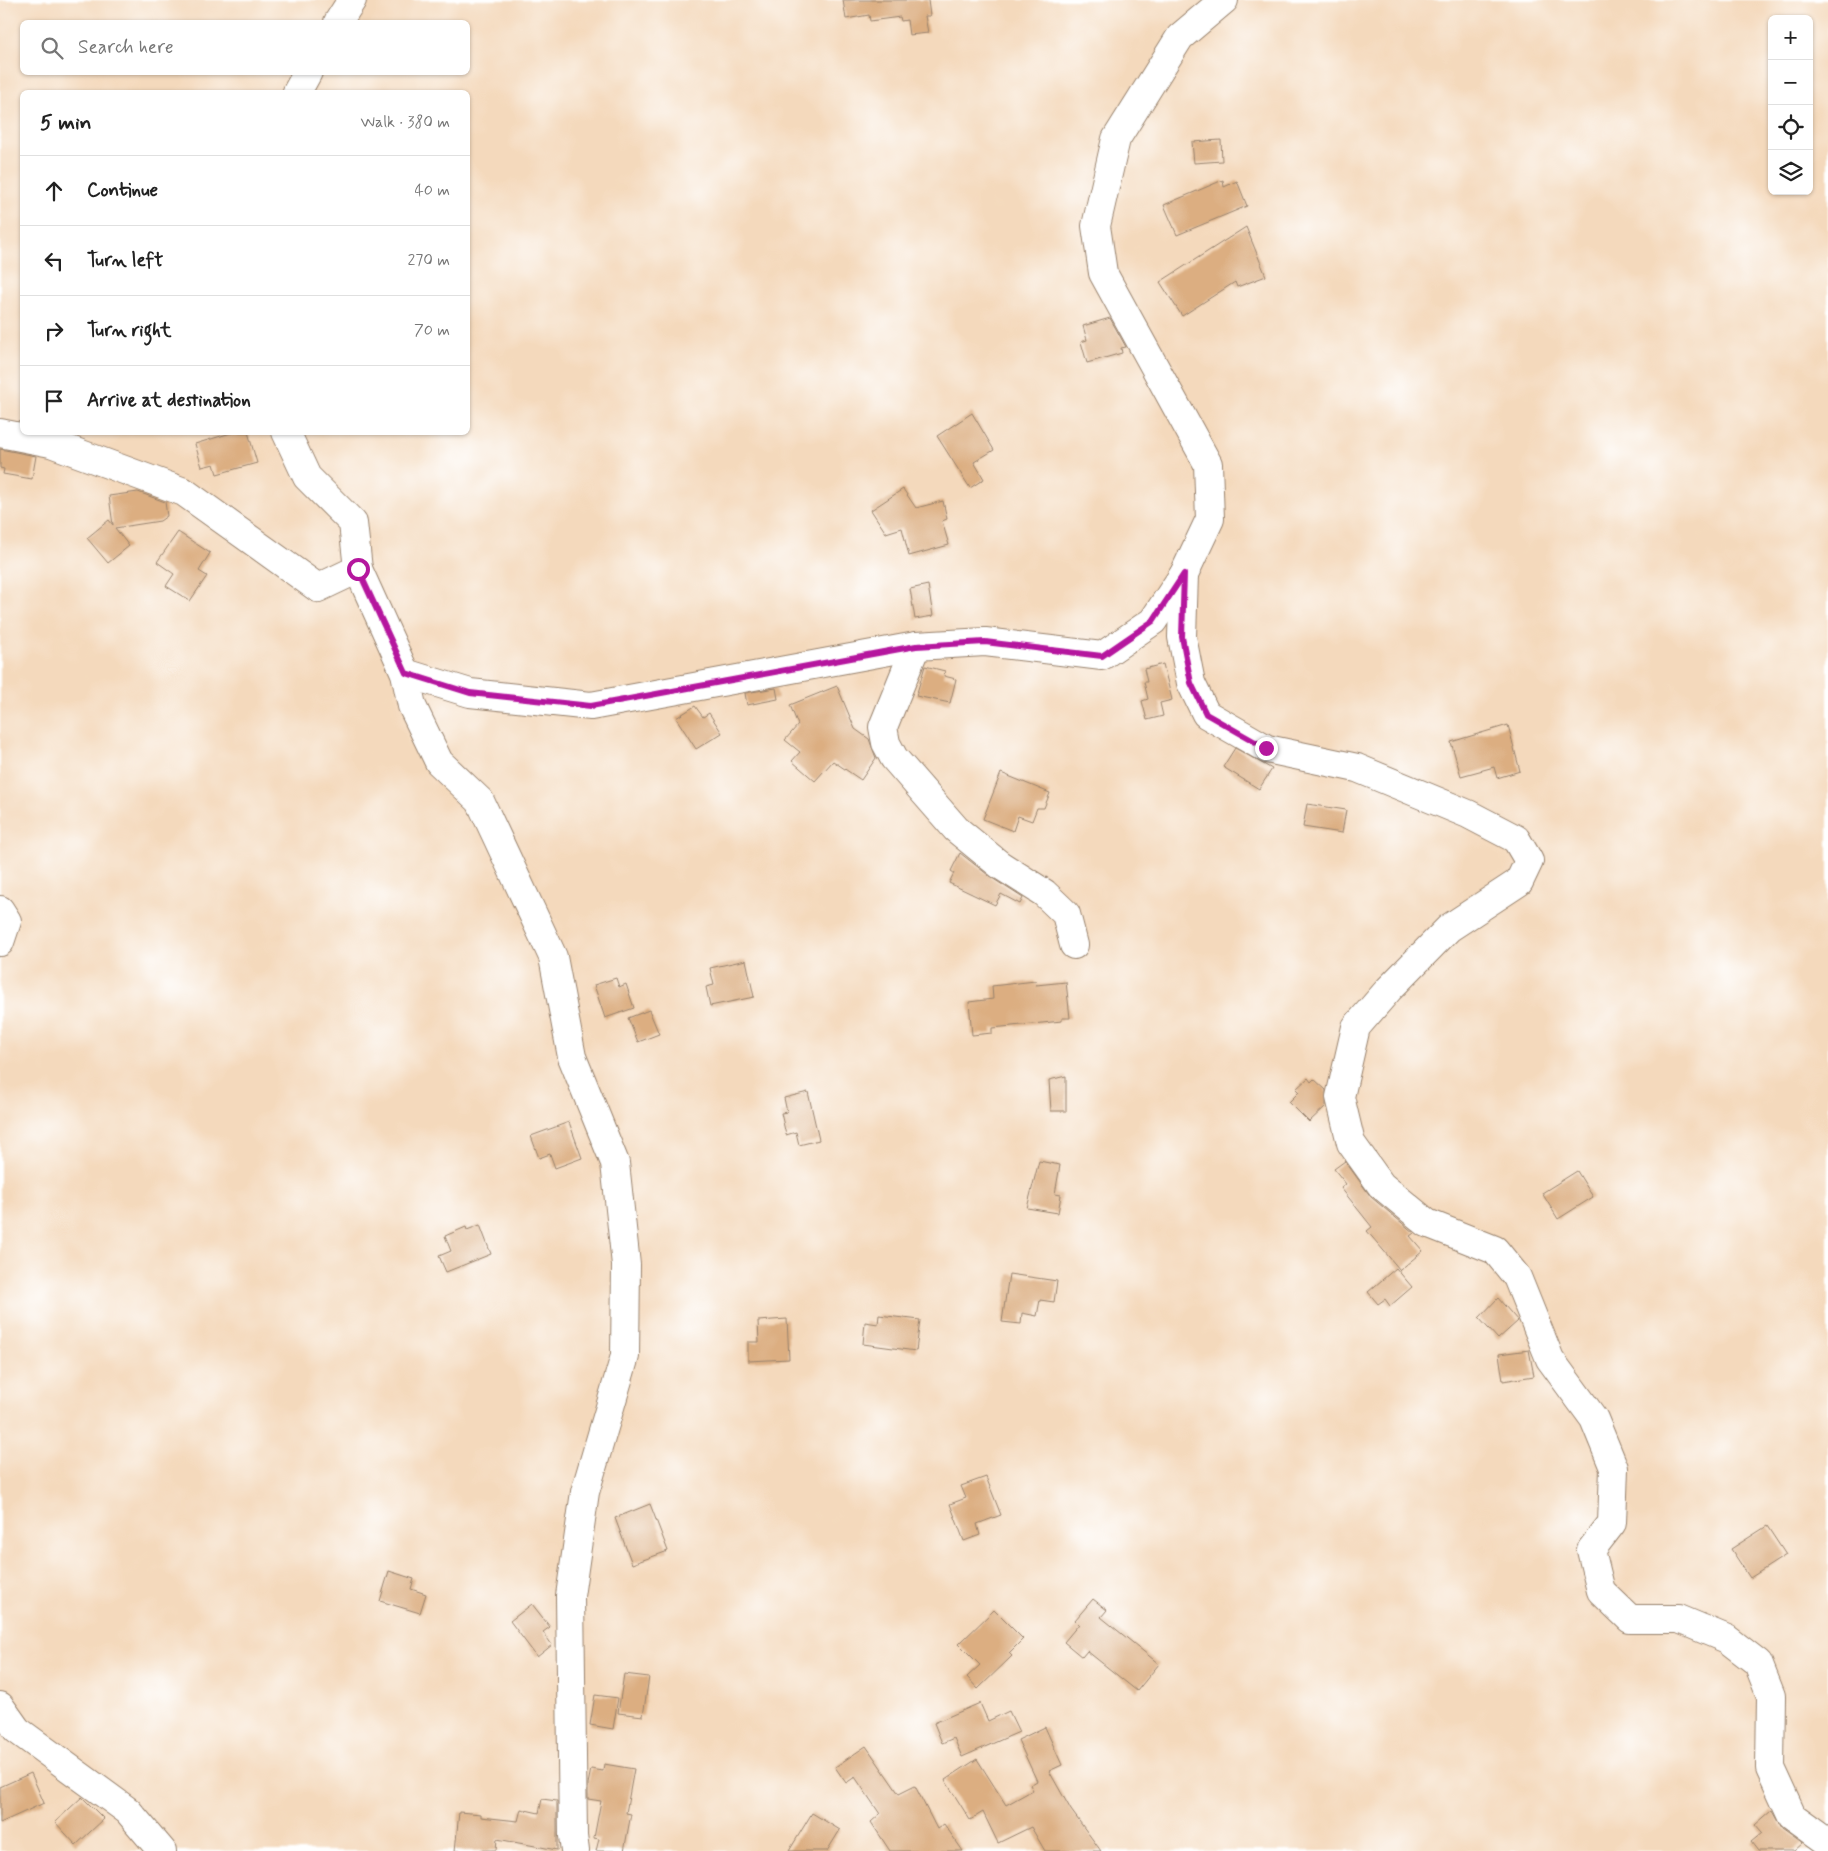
<!DOCTYPE html>
<meta charset="utf-8">
<style>
body{margin:0;font-family:Mynerve,sans-serif;background:#f6f6f6;color:#222}
.controls{position:absolute;right:15px;top:15px;display:grid;overflow:hidden;border-radius:8px;box-shadow:0 1px 4px #0004}
.controls button{width:45px;height:45px;display:grid;place-items:center;padding:0;border:0;border-bottom:1px solid #e0e0e0;background:#fff;color:#222;font:25px sans-serif}
.stop{position:absolute;width:15px;height:15px;margin:-11px;border:4px solid #b5179e;border-radius:50%;background:#fff}
.stop.end{background:#b5179e;border-color:#fff;box-shadow:0 1px 5px #0008}
.list{margin:0;padding:0;list-style:none}
h2{display:flex;justify-content:space-between;align-items:center;height:65px;margin:0;padding:0 20px;font-size:21px}
h2 small{font-size:16px;font-weight:400;color:#767676}
.list li{display:grid;grid-template-columns:32px 1fr auto;gap:15px;align-items:center;box-sizing:border-box;height:70px;padding:0 20px;border-top:1px solid #e0e0e0}
.list b{display:block;font-size:19px;white-space:nowrap}
.list em{font-size:16px;font-style:normal;color:#767676}
.icon{flex:none;width:28px;height:28px;fill:none;stroke:currentColor;stroke-width:2;stroke-linecap:round;stroke-linejoin:round}
.map{position:relative;flex:none;width:1828px;height:1851px;overflow:hidden}
.search{position:absolute;background:#fff;box-shadow:0 1px 4px #0004;left:20px;top:20px;width:450px;height:55px;display:flex;align-items:center;gap:12px;box-sizing:border-box;padding:0 18px;border-radius:8px;color:#767676;font-size:19px}
.panel{position:absolute;background:#fff;box-shadow:0 1px 4px #0004;left:20px;top:90px;width:450px;height:345px;border-radius:8px}
.map>svg:first-child{display:block}
.building{fill:#dcae81}
.lines{fill:none;stroke-linecap:round;stroke-linejoin:round}
.minor-casing{stroke:#98826d;stroke-width:30}
.minor{stroke:#fff;stroke-width:28}
.route{stroke:#b5179e;stroke-width:6}
</style>
<div class="map">
<svg width="1828" height="1851" viewBox="0 0 1828 1851">
<rect width="100%" height="100%" fill="#fff"/>
<filter id="ink" filterUnits="userSpaceOnUse"><feTurbulence type="fractalNoise" baseFrequency=".02" numOctaves="2"/><feDisplacementMap in="SourceGraphic" scale="10" xChannelSelector="R" yChannelSelector="G"/><feConvolveMatrix kernelMatrix="1 2 1 2 8 2 1 2 1" color-interpolation-filters="sRGB"/></filter>
<filter id="wash" filterUnits="userSpaceOnUse"><feTurbulence type="fractalNoise" baseFrequency=".0096" numOctaves="4" result="noise"/><feDisplacementMap in="SourceGraphic" scale="20" xChannelSelector="R" yChannelSelector="G"/><feGaussianBlur stdDeviation="1.12" result="paint"/><feColorMatrix in="noise" values="0 0 0 0 0 0 0 0 0 0 0 0 0 0 0 0 0 1.4 0 .05"/><feComposite in="paint" operator="in"/></filter>
<g filter="url(#wash)">
<rect width="100%" height="100%" fill="#f4d9bc"/>
<g id="blocks">
<g class="building">
<path d="M843,0H928L930,16H925L928,33L909,35L907,20L901,21L900,17L870,21L869,15L846,19Z"/>
<path d="M1221,140L1222,161L1194,163L1192,142Z"/>
<path d="M1223,180L1224,187L1237,181L1247,206L1177,235L1164,205Z"/>
<path d="M1246,227L1266,276L1237,287L1235,282L1182,316L1160,282Z"/>
<path d="M1110,318L1126,347L1121,348L1122,353L1087,363L1081,342L1087,340L1083,326Z"/>
<path d="M972,413L994,450L974,462L984,479L970,488L937,436Z"/>
<path d="M234,432H248L257,463L217,474L214,464L202,467L195,444Z"/>
<path d="M0,449L36,456L32,479L3,474L4,469L0,468Z"/>
<path d="M903,489L916,508L943,501L947,519L942,521L949,545L909,556L902,528L886,533L871,510Z"/>
<path d="M138,492L165,502L167,516L160,521L115,528L129,546L108,563L87,538L109,520L113,525L109,496Z"/>
<path d="M178,532L210,553L199,571L207,576L190,601L166,586L174,574L157,562Z"/>
<path d="M928,585L933,616L915,619L910,589Z"/>
<path d="M1163,664L1172,700L1160,703L1163,716L1147,720L1142,701L1148,699L1144,682H1147L1144,669Z"/>
<path d="M925,666L945,671L944,676L956,679L950,703L916,696Z"/>
<path d="M837,686L855,729L869,739L876,758L861,780L833,761L815,781L792,761L800,752L785,740L798,725L790,705Z"/>
<path d="M776,688L778,699L747,705L745,693Z"/>
<path d="M695,706L703,717L709,713L722,733L696,749L676,718Z"/>
<path d="M1508,725L1520,771L1497,778L1494,767L1461,776L1451,742Z"/>
<path d="M1235,748L1272,769L1259,789L1223,767Z"/>
<path d="M1001,773L1050,793L1044,808H1037L1032,821L1018,816L1013,831L983,819Z"/>
<path d="M1307,804L1346,810L1342,833L1303,827Z"/>
<path d="M960,853L992,878L1023,898L1020,904L1001,894L995,905L949,883L954,873L951,871Z"/>
<path d="M746,960L754,997L710,1006L706,987L714,985L710,968Z"/>
<path d="M616,978L619,987L626,984L634,1008L605,1018L594,985Z"/>
<path d="M1035,981L1036,985L1066,982L1070,1018H1062V1021L992,1028V1033L972,1035L969,1002L993,999L992,986Z"/>
<path d="M649,1010L659,1034L638,1042L628,1018Z"/>
<path d="M1066,1076V1111H1051L1049,1080Z"/>
<path d="M1308,1078L1311,1082L1314,1079L1326,1090V1106L1309,1122L1289,1102L1299,1092L1296,1089Z"/>
<path d="M808,1092L819,1140L799,1145L796,1132L786,1135L781,1113L787,1112L784,1098Z"/>
<path d="M569,1122L582,1158L555,1168L550,1154L539,1158L531,1136Z"/>
<path d="M1039,1161L1060,1165L1055,1194L1061,1195L1058,1213L1027,1208Z"/>
<path d="M1345,1161L1371,1197L1414,1233L1410,1236L1423,1251L1400,1270L1367,1231L1372,1227L1341,1188L1346,1184L1334,1169Z"/>
<path d="M1577,1171L1593,1197L1558,1219L1542,1193Z"/>
<path d="M480,1225L491,1254L446,1272L439,1256L451,1251L445,1236L466,1227L467,1230Z"/>
<path d="M1396,1268L1412,1287L1390,1306L1385,1299L1378,1304L1368,1292Z"/>
<path d="M1009,1274L1057,1281L1054,1302L1040,1300L1037,1316L1022,1313L1021,1324L1002,1322Z"/>
<path d="M1498,1298L1518,1321L1498,1339L1479,1318Z"/>
<path d="M879,1315L920,1320L916,1351L863,1344L865,1322L878,1324Z"/>
<path d="M787,1319L789,1359L748,1361V1342H759L758,1321Z"/>
<path d="M1529,1350L1534,1376L1503,1381L1499,1354Z"/>
<path d="M986,1477L1001,1515L977,1524L980,1535L964,1541L950,1504L966,1498L961,1486Z"/>
<path d="M650,1504L668,1551L632,1564L615,1518Z"/>
<path d="M1767,1526L1786,1555L1750,1578L1731,1549Z"/>
<path d="M389,1571L414,1579L411,1589L426,1594L420,1613L380,1601Z"/>
<path d="M1093,1599L1107,1610L1101,1617L1159,1664L1137,1691L1087,1651L1082,1657L1064,1642L1079,1624L1075,1620Z"/>
<path d="M532,1604L550,1627L543,1632L552,1645L537,1657L510,1621Z"/>
<path d="M994,1610L1023,1639L1009,1653L1012,1656L978,1689L967,1677L980,1665L959,1644Z"/>
<path d="M624,1674L649,1677L643,1716L618,1713Z"/>
<path d="M595,1695L618,1698L613,1729L590,1725Z"/>
<path d="M980,1703L988,1721L1009,1711L1019,1732L962,1757L954,1738L942,1743L934,1723Z"/>
<path d="M1045,1727L1062,1765L1049,1771L1071,1810L1101,1851H1045L1031,1827L998,1843L983,1812L970,1820L945,1780L977,1759L1006,1805L1033,1790L1030,1785L1037,1781L1018,1740Z"/>
<path d="M866,1746L899,1794L915,1786L937,1829L944,1824L963,1851H890L871,1822L880,1814L855,1777L846,1783L835,1767Z"/>
<path d="M604,1764L634,1769L626,1813L631,1814L624,1851H596L599,1839L594,1838L601,1801L588,1799V1784L591,1769L603,1771Z"/>
<path d="M31,1773L44,1803L0,1823V1787Z"/>
<path d="M82,1797L104,1819L76,1845L55,1822Z"/>
<path d="M542,1799L557,1801V1850L497,1839L496,1850L455,1851L459,1812L481,1814V1817L518,1821L521,1809L539,1813Z"/>
<path d="M1772,1810L1782,1828L1803,1843L1794,1851H1758L1751,1842L1762,1833L1755,1825Z"/>
<path d="M812,1813L840,1830L827,1851H789Z"/>
</g>
</g>
</g>
<g filter="url(#ink)">
<use href="#blocks" fill-opacity="0" stroke="#98826d" stroke-width="1"/>
<g class="lines">
<defs>
<g id="minor">
<path d="M338,22L352,0"/>
<path d="M297,92L308,72"/>
<path d="M0,433L51,443L184,492L318,588L358,569L353,523L307,477L286,432"/>
<path d="M358,569L405,673L412,706L439,762L480,801L553,957L572,1057L615,1163L626,1265L625,1356L585,1492L570,1596L573,1836L575,1851"/>
<path d="M1184,574L1182,637L1191,683L1206,714L1267,749L1357,768L1468,814L1516,839L1529,861L1519,882L1449,928L1389,989L1356,1027L1340,1097L1351,1143L1381,1185L1427,1223L1495,1250L1517,1277L1550,1359L1594,1419L1614,1468L1612,1523L1591,1550L1601,1591L1630,1619H1679L1727,1639L1758,1663L1771,1696L1770,1768L1792,1816L1828,1842"/>
<path d="M916,646L883,727L886,743L894,758L956,829L1000,865L1044,893L1066,914L1074,945"/>
<path d="M405,673L470,693L591,706L916,646L985,642L1102,656L1153,621L1184,574L1210,519L1208,464L1103,273L1096,226L1116,139L1180,37L1224,0"/>
<path d="M0,910L7,921L0,942"/>
<path d="M0,1706L17,1730L128,1811L162,1851"/>
</g>
</defs>
<use href="#minor" class="minor-casing"/>
<use href="#minor" class="minor"/>
</g>
</g>
<g class="lines" filter="url(#ink)">
<path class="route" d="M358,569L406,673L470,693L591,706L916,646L985,642L1102,656L1153,621L1184,574L1182,637L1191,683L1206,714L1266,748"/>
</g>
</svg>
<div class="controls">
<button>+</button>
<button>−</button>
<button><svg class="icon" aria-label="locate" viewBox="0 0 24 24"><circle cx="12" cy="12" r="6"/><path d="M12 2v4M12 18v4M2 12h4M18 12h4"/></svg></button>
<button><svg class="icon" aria-label="layers" viewBox="0 0 24 24"><path d="M12 4l9 5-9 5-9-5zM3 14l9 5 9-5"/></svg></button>
</div>
<div class="stop" style="left:358px;top:569px"></div>
<div class="stop end" style="left:1266px;top:748px"></div>
<div class="search"><svg class="icon" aria-label="search" viewBox="0 0 24 24"><circle cx="10" cy="10" r="6"/><path d="M15 15l6 6"/></svg>Search here</div>
<section class="panel">
<h2>5 min<small>Walk · 380 m</small></h2>
<ul class="list">
<li><svg class="icon" aria-label="ahead" viewBox="0 0 24 24"><path d="M12 20V5M6 11l6-6 6 6"/></svg><div><b>Continue</b></div><em>40 m</em></li>
<li><svg class="icon" aria-label="left" viewBox="0 0 24 24"><path d="M17 20v-9H6M10 6l-5 5 5 5"/></svg><div><b>Turn left</b></div><em>270 m</em></li>
<li><svg class="icon" aria-label="right" viewBox="0 0 24 24"><path d="M7 20v-9h11M14 6l5 5-5 5"/></svg><div><b>Turn right</b></div><em>70 m</em></li>
<li><svg class="icon" aria-label="arrive" viewBox="0 0 24 24"><path d="M6 21V4h12l-3 4 3 4H6"/></svg><div><b>Arrive at destination</b></div></li>
</ul>
</section>
</div>
